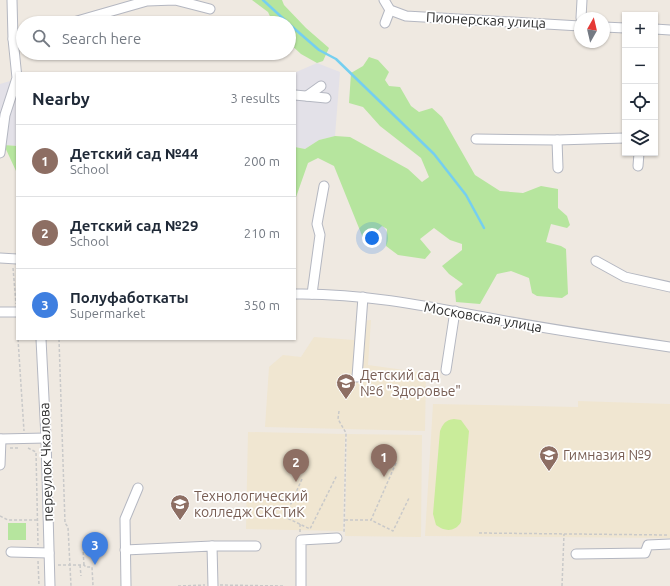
<!DOCTYPE html>
<meta charset="utf-8">
<style>
body{margin:0;font-family:Ubuntu,sans-serif;background:#f6f6f7;color:#1f2937}
.controls{position:absolute;right:12px;top:12px;display:grid;overflow:hidden;border-radius:0px;box-shadow:0 1px 3px #0004}
.controls button{width:36px;height:36px;display:grid;place-items:center;padding:0;border:0;border-bottom:1px solid #e0e1e3;background:#fff;color:#1f2937;font:20px sans-serif}
.compass{position:absolute;left:574px;top:12px;width:36px;height:36px;border-radius:50%;background:#fff;box-shadow:0 1px 3px #0004;rotate:8deg}
.you{position:absolute;left:372px;top:238px;width:14px;height:14px;margin:-10px;border:3px solid #fff;border-radius:50%;background:#1a73e8;box-shadow:0 0 0 6px #1a73e833}
.badge{display:grid;place-items:center;width:26px;height:26px;border-radius:50%;background:#4264fb;color:#fff;font-size:13px;font-weight:700}
.pin{position:absolute;translate:-50% -33px;filter:drop-shadow(0 1px 2px #0008)}
.pin::after{content:'';position:absolute;top:21px;width:14px;height:12px;background:inherit;clip-path:polygon(0 0,100% 0,50% 100%)}
.list{margin:0;padding:0;list-style:none}
h2{display:flex;justify-content:space-between;align-items:center;height:52px;margin:0;padding:0 16px;font-size:17px}
h2 small{font-size:13px;font-weight:400;color:#747a83}
.list li{display:grid;grid-template-columns:26px 1fr auto;gap:12px;align-items:center;box-sizing:border-box;height:72px;padding:0 16px;border-top:1px solid #e0e1e3}
.list b{display:block;font-size:15px;white-space:nowrap}
.list p{margin:0;font-size:13px;white-space:nowrap;color:#747a83}
.list em{font-size:13px;font-style:normal;color:#747a83}
.icon{flex:none;width:22px;height:22px;fill:none;stroke:currentColor;stroke-width:2;stroke-linecap:round;stroke-linejoin:round}
.map{position:relative;flex:none;width:670px;height:586px;overflow:hidden}
.search{position:absolute;background:#fff;box-shadow:0 1px 3px #0004;left:16px;top:16px;width:280px;height:44px;display:flex;align-items:center;gap:10px;box-sizing:border-box;padding:0 14px;border-radius:22px;color:#747a83;font-size:15px}
.panel{position:absolute;background:#fff;box-shadow:0 1px 3px #0004;left:16px;top:72px;width:280px;height:268px;border-radius:0px}
.map>svg:first-child{display:block}
.industrial{fill:#e3e1e8}
.education{fill:#f0e6d1}
.green{fill:#b6e59e}
.pitch{fill:#c9ec9a}
.lines{fill:none;stroke-linecap:round;stroke-linejoin:round}
.stream{stroke:#75cff0;stroke-width:2.5}
.minor-casing{stroke:#b4b7c1;stroke-width:11}
.path{stroke:#c9c9c9;stroke-width:1.5;stroke-dasharray:3 2;stroke-linecap:butt}
.minor{stroke:#fff;stroke-width:9}
.labels{text-anchor:middle;dominant-baseline:central;stroke-width:3.5;stroke-linejoin:round;paint-order:stroke}
.street-label{font-size:14px;fill:#2e2e2e;stroke:#fff}
.education-label{font-size:14px;fill:#785e54;stroke:#fff;text-anchor:start}
</style>
<div class="map">
<svg width="670" height="586" viewBox="0 0 670 586">
<rect width="100%" height="100%" fill="#efe9e1"/>
<g class="industrial">
<path d="M317,63L340,72L335,136L319,140L305,149L295,147V73H294Z"/>
<path d="M10,81L9,91L1,111L2,120L0,131V84Z"/>
<path d="M17,94V146L4,145L10,115Z"/>
</g>
<g class="education">
<path d="M371,320L368,365L426,373L425,431L265,427L269,367L283,355L301,357L314,337L354,340L355,321Z"/>
<path d="M578,401L670,404V538L425,536L433,404L578,407Z"/>
<path d="M248,432L345,434L343,531L246,529Z"/>
<path d="M347,434L422,435L421,537L345,536Z"/>
</g>
<g class="green">
<path d="M252,0H282L284,5L306,28L329,48L323,61L317,63L301,54L289,43V23H273L268,12Z"/>
<path d="M369,57L378,60L389,72L385,80L389,86L400,87L411,106L419,112L432,108L442,117L475,175L500,191L523,193L541,186L558,189V208L567,216L570,225L567,228L551,224L546,242L561,246L566,249L568,294L562,298L537,296L532,293L529,278L511,271L497,274L480,304L456,302L455,291L463,284L449,274L442,266L462,250V244L450,240L434,228L420,239L431,252L425,259L398,255L386,246L387,229L382,226L370,237L363,238L334,166L318,158L308,163L295,200V147L305,149L319,140L335,136L350,137L408,169L422,182L429,177L421,158L380,126L363,107L349,103L351,73L363,66Z"/>
<path d="M4,145L17,146V171H16Z"/>
<rect x="8" y="523" width="18" height="17"/>
</g>
<path class="pitch" d="M454,419L461,420L469,431L461,522C455,532 445,532 436,525L433,514L440,431C443,424 445,420 454,419Z"/>
<g class="lines">
<g class="stream">
<path d="M263,0L288,23"/>
<path d="M289,24L319,50L336,59L434,154L466,195L484,228"/>
</g>
<defs>
<g id="minor">
<path d="M384,0L390,10L406,16L580,26"/>
<path d="M581,18L582,0"/>
<path d="M70,23L147,1L175,0L210,9"/>
<path d="M385,23L390,10"/>
<path d="M604,27L625,28"/>
<path d="M655,29L670,30"/>
<path d="M13,39L23,37"/>
<path d="M295,95L326,98"/>
<path d="M307,96L321,86"/>
<path d="M476,139L557,140L625,138"/>
<path d="M557,140L558,168"/>
<path d="M0,153L5,115L17,78L13,39L12,0"/>
<path d="M638,166L639,153"/>
<path d="M0,258L17,259"/>
<path d="M596,261L625,277L670,287"/>
<path d="M295,294C359,293 422,305 484,317C546,329 608,338 670,347"/>
<path d="M312,294L320,235L317,224L324,186"/>
<path d="M0,312H17"/>
<path d="M41,339L46,438L50,586"/>
<path d="M446,370L455,311"/>
<path d="M357,377L363,297"/>
<path d="M0,439L46,438"/>
<path d="M0,465L1,439"/>
<path d="M212,546H256"/>
<path d="M125,550L212,546L213,586"/>
<path d="M11,552L49,553"/>
<path d="M576,554L645,553L648,545L670,544"/>
<path d="M126,586L125,519L138,488"/>
<path d="M301,586V540L337,538"/>
</g>
</defs>
<use href="#minor" class="minor-casing"/>
<g class="path">
<path d="M13,268L16,304"/>
<path d="M17,320V325"/>
<path d="M18,339L24,431"/>
<path d="M59,339L65,523L68,527L71,586"/>
<path d="M339,411L338,419L346,433L344,533"/>
<path d="M10,448H18"/>
<path d="M28,448L36,452L38,545"/>
<path d="M396,463L371,520L393,531L409,498"/>
<path d="M302,479L285,517L310,529L337,475"/>
<path d="M0,516L8,520H37"/>
<path d="M345,520H371"/>
<path d="M300,524V532"/>
<path d="M479,533L668,535"/>
<path d="M38,561L39,586"/>
<path d="M58,565H84L86,567H92L93,586"/>
<path d="M80,565L81,576"/>
<path d="M84,565L83,550H100"/>
<path d="M220,585L284,586"/>
<path d="M178,586L205,585"/>
<path d="M562,586L564,534"/>
</g>
<use href="#minor" class="minor"/>
</g>
<defs>
<symbol id="school-pin" viewBox="-11 -11 22 30"><path d="M0 17L-7.5 6A9.5 9.5 0 1 1 7.5 6Z" fill="#8d6e63" stroke="#fff"/><path d="M0-5L7-2L0 1L-7-2ZM-4 1L0 2.5L4 1V4Q0 6-4 4Z" fill="#fff"/></symbol>
<symbol id="university-pin" viewBox="-11 -11 22 30"><path d="M0 17L-7.5 6A9.5 9.5 0 1 1 7.5 6Z" fill="#8d6e63" stroke="#fff"/><path d="M0-5L7-2L0 1L-7-2ZM-4 1L0 2.5L4 1V4Q0 6-4 4Z" fill="#fff"/></symbol>
</defs>
<g fill-rule="evenodd">
<use href="#school-pin" x="335" y="372" width="22" height="30"/>
<use href="#school-pin" x="538" y="444" width="22" height="30"/>
<use href="#university-pin" x="169" y="493" width="22" height="30"/>
</g>
<g class="labels">
<g class="street-label">
<text transform="translate(486 20) rotate(3)">Пионерская улица</text>
<text transform="translate(483 317) rotate(10)">Московская улица</text>
<text transform="translate(46 462) rotate(-92)">переулок Чкалова</text>
</g>
<g class="education-label">
<text x="360" y="375">Детский сад<tspan x="360" dy="16">№6 "Здоровье"</tspan></text>
<text x="563" y="455">Гимназия №9</text>
<text x="194" y="496">Технологический<tspan x="194" dy="16">колледж СКСТиК</tspan></text>
</g>
</g>
</svg>
<div class="controls">
<button>+</button>
<button>−</button>
<button><svg class="icon" aria-label="locate" viewBox="0 0 24 24"><circle cx="12" cy="12" r="6"/><path d="M12 2v4M12 18v4M2 12h4M18 12h4"/></svg></button>
<button><svg class="icon" aria-label="layers" viewBox="0 0 24 24"><path d="M12 4l9 5-9 5-9-5zM3 14l9 5 9-5"/></svg></button>
</div>
<svg class="compass" viewBox="-18 -18 36 36"><path d="M0-13l5 13h-10z" fill="#e53935"/><path d="M0 13l5-13h-10z" fill="#747a83"/></svg>
<div class="you"></div>
<div class="pin badge" style="left:384px;top:477px;background:#8d6e63">1</div>
<div class="pin badge" style="left:296px;top:482px;background:#8d6e63">2</div>
<div class="pin badge" style="left:95px;top:565px;background:#3f7fe0">3</div>
<div class="search"><svg class="icon" aria-label="search" viewBox="0 0 24 24"><circle cx="10" cy="10" r="6"/><path d="M15 15l6 6"/></svg>Search here</div>
<section class="panel">
<h2>Nearby<small>3 results</small></h2>
<ul class="list">
<li><span class="badge" style="background:#8d6e63">1</span><div><b>Детский сад №44</b><p>School</p></div><em>200 m</em></li>
<li><span class="badge" style="background:#8d6e63">2</span><div><b>Детский сад №29</b><p>School</p></div><em>210 m</em></li>
<li><span class="badge" style="background:#3f7fe0">3</span><div><b>Полуфаботкаты</b><p>Supermarket</p></div><em>350 m</em></li>
</ul>
</section>
</div>
